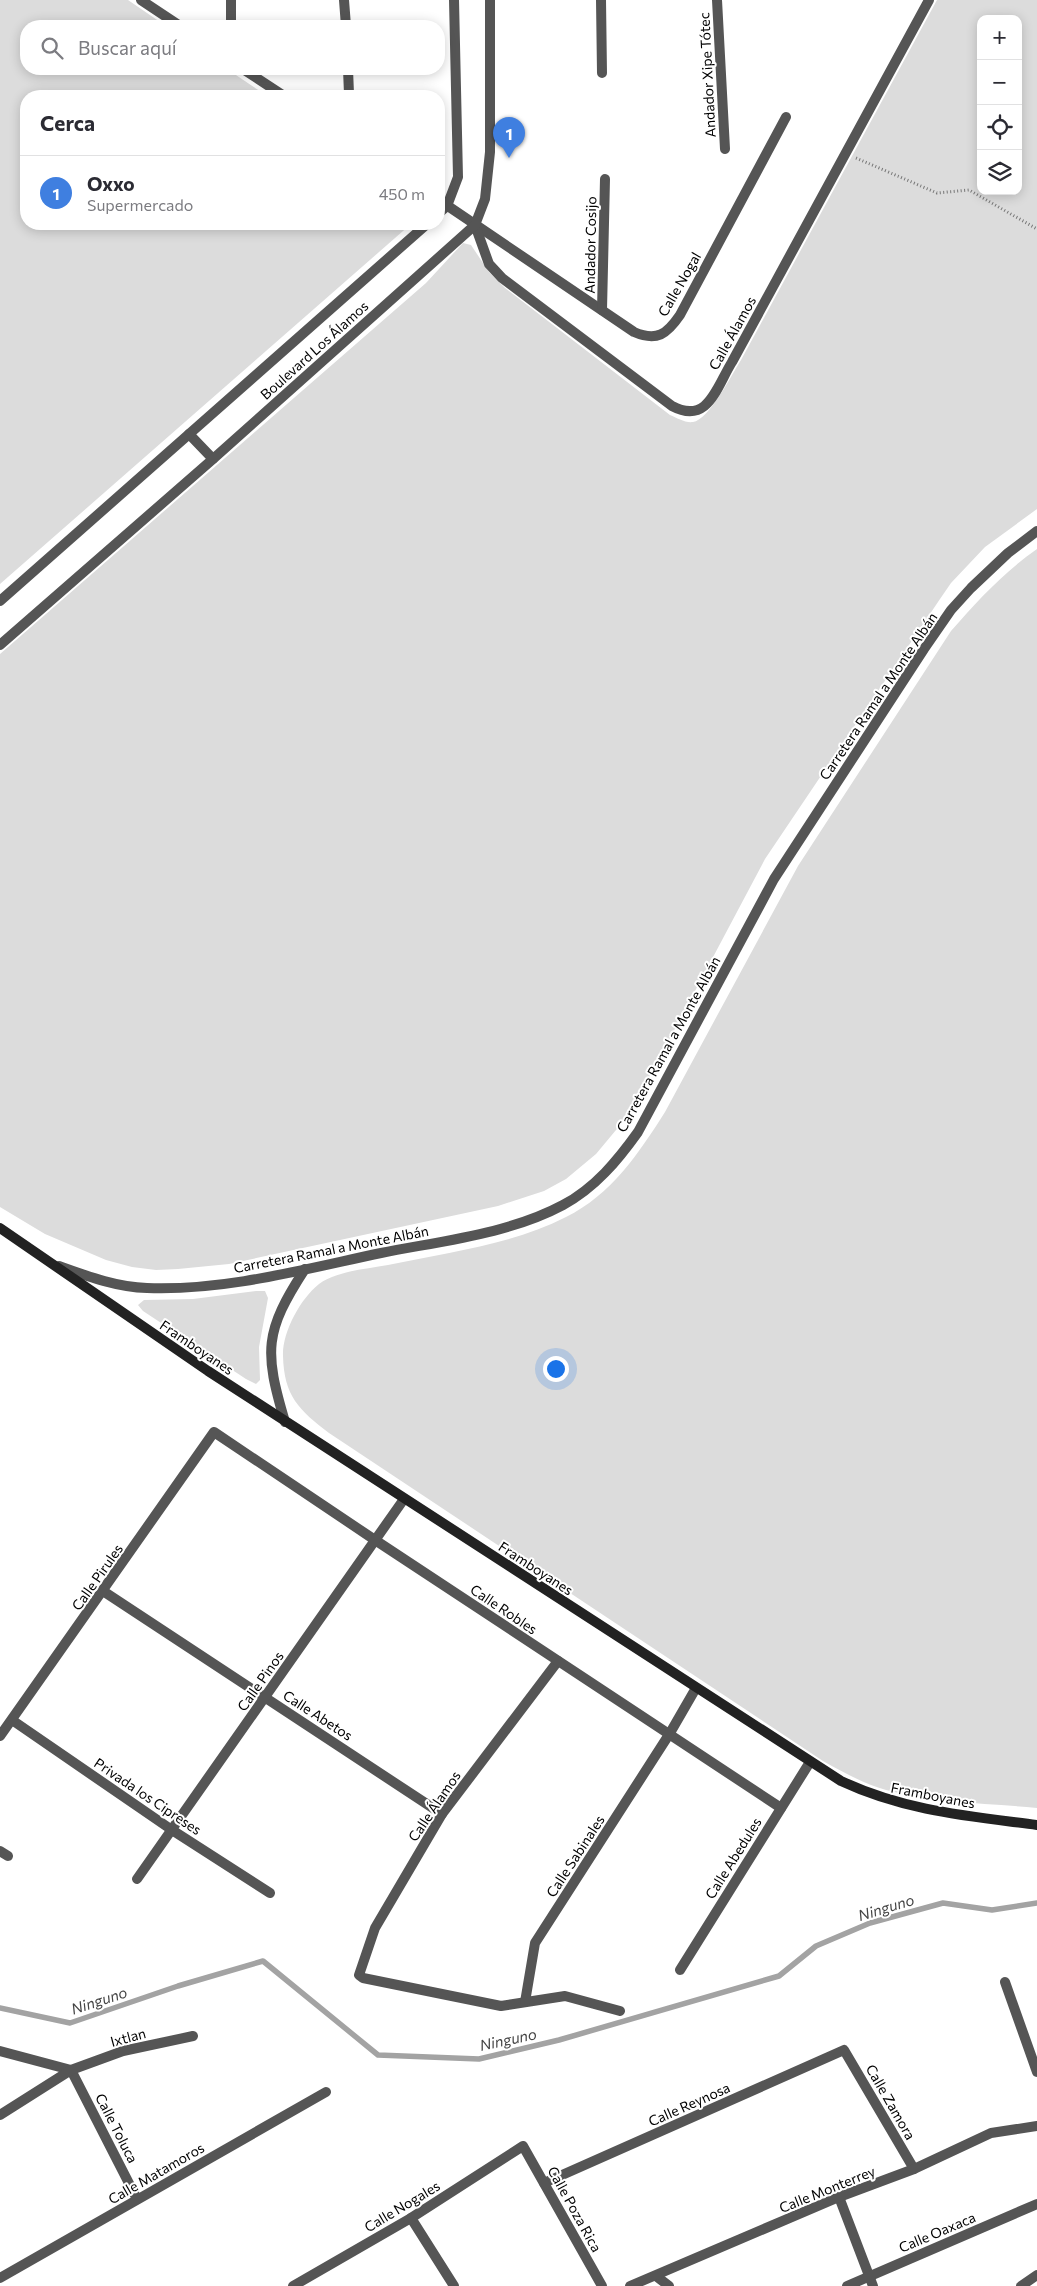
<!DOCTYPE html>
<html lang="es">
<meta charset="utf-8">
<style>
body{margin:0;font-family:Commissioner,sans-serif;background:#f7f7f7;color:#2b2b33}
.controls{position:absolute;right:15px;top:15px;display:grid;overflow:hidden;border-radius:10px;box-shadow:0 2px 12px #0003}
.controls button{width:45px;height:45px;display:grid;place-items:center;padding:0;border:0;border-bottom:1px solid #e1e1e2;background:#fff;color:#2b2b33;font:25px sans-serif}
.you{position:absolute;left:555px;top:1368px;width:18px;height:18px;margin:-12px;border:4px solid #fff;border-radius:50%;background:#1a73e8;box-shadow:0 0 0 8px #1a73e833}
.badge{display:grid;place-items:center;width:32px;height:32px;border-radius:50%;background:#0b8043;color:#fff;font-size:16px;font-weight:700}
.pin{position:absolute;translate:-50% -41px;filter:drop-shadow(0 1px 2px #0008)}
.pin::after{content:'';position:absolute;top:26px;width:18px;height:15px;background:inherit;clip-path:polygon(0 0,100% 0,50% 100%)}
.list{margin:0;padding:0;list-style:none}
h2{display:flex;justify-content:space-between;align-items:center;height:65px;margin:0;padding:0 20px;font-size:21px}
h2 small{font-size:16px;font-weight:400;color:#7c7c81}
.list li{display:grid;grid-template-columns:32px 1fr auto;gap:15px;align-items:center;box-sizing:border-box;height:75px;padding:0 20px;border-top:1px solid #e1e1e2}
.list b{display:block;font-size:19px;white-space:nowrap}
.list p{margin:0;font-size:16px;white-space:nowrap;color:#7c7c81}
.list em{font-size:16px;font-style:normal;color:#7c7c81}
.icon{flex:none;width:28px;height:28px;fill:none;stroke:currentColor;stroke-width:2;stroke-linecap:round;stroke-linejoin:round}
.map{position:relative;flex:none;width:1037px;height:2286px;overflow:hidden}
.search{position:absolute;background:#fff;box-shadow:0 2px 12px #0003;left:20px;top:20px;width:425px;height:55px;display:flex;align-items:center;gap:12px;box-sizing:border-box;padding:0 18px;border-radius:20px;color:#7c7c81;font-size:19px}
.panel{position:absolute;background:#fff;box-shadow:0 2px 12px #0003;left:20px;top:90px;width:425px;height:140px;border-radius:20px}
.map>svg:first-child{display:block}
.green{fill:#dcdcdc;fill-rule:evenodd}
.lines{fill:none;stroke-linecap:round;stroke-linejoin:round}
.stream{stroke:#a3a3a3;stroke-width:5.5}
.path{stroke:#777;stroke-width:3;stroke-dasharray:1 2.5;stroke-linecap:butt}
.service{stroke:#555;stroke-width:10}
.minor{stroke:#555;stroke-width:10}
.tertiary{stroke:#555;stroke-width:10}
.secondary{stroke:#222;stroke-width:10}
.labels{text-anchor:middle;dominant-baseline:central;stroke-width:4;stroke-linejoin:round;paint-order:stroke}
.street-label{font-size:14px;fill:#000;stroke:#fff}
.water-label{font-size:15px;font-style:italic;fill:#444;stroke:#fff}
</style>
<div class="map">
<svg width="1037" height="2286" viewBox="0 0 1037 2286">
<rect width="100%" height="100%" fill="#fff"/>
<g class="green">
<path d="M0,0H128L166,26H26V69H227L267,96H26V224H411L0,584Z"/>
<path d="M937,0H1037V509L985,547L951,583L940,599L765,859L642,1091L621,1124L596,1154L566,1179L544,1191L498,1206L229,1264L178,1269L156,1270L132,1267L106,1260L45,1234L0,1207V654L426,283L463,243L471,245L489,272L505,288L670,415C677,418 685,423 693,422C709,420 732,374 741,360ZM981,19H1018V191H981Z"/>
<path d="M1037,549V1808C987,1803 934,1803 886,1790C864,1784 843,1772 823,1761L329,1433C299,1410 284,1396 283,1356C282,1333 300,1299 319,1284C337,1271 366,1269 388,1265C448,1252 511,1245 566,1217C611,1195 639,1153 665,1112L798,866L951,631C977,601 1004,572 1037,549Z"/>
<path d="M256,1291H265L268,1298L259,1347L260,1380L256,1384L246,1379L143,1311L138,1305L144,1300L193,1299Z"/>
</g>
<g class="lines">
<path class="stream" d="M0,2008L70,2023L178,1986L263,1961L378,2055L479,2059L559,2040L779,1976L816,1946L870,1923L943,1903L992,1910L1037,1903"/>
<path class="path" d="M856,158L937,193L969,190L1037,229"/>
<path class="service" d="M0,1851L8,1856"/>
<g class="minor">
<path d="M141,0L180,26"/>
<path d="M231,0V20"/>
<path d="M344,0L346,26"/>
<path d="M601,0L602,73"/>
<path d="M717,0L725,149"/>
<path d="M243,69L284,96"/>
<path d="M348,69L349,94"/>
<path d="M439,200L634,332C657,342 667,334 680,315L786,117"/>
<path d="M439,213L447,206L458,177L454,0"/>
<path d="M475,225L489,264L502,278L672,406C708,425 716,388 732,362L929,0"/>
<path d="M602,310L605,179"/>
<path d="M189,434L213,459"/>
<path d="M0,601L427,224"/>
<path d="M0,645L213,459L475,225L485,199L490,152V0"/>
<path d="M103,1591L442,1814"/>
<path d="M558,1661L442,1814L375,1928L359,1975L363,1978L501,2006L565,1996L620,2011"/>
<path d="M12,1720L172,1830L270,1893"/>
<path d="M0,1736L214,1432L375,1540L781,1808"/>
<path d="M137,1879L404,1499"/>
<path d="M680,1970L810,1762"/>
<path d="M1005,1982L1037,2072"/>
<path d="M525,2002L535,1943L670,1733L696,1688"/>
<path d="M0,2051L71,2070"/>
<path d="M71,2070L137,2199"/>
<path d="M0,2115L71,2070L123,2051L193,2036"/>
<path d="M544,2183L844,2050L914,2169"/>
<path d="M839,2197L873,2286"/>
<path d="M411,2218L454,2286"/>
<path d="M656,2276L669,2286"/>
<path d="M0,2278L326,2092"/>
<path d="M293,2286L411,2218L523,2146L602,2286"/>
<path d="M847,2286L1037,2204"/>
<path d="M1021,2286L1037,2275"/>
</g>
<g class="tertiary">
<path d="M59,1266C87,1276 116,1287 147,1288C225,1291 305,1269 381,1253C441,1241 509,1234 563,1205C595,1188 618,1160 638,1132L774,879L924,649L951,610L971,588L1008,553L1037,531"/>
<path d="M285,1422C264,1351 264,1332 305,1269"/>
<path d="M630,2286L839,2197L914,2169L991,2133L1037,2126"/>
</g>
<path class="secondary" d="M0,1228L208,1371L841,1781C905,1811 968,1816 1037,1825"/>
</g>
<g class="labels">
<g class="street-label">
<text transform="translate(707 75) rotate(-93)">Andador Xipe Tótec</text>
<text transform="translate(590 245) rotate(-89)">Andador Cosijo</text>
<text transform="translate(679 284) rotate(-60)">Calle Nogal</text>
<text transform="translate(732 333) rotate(-61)">Calle Álamos</text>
<text transform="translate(314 350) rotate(-42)">Boulevard Los Álamos</text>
<text transform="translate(878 696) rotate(-56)">Carretera Ramal a Monte Albán</text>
<text transform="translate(668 1044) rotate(-61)">Carretera Ramal a Monte Albán</text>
<text transform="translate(331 1249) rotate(-11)">Carretera Ramal a Monte Albán</text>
<text transform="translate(197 1347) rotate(34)">Framboyanes</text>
<text transform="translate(536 1568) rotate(33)">Framboyanes</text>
<text transform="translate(97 1577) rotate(-55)">Calle Pirules</text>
<text transform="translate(504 1609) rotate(34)">Calle Robles</text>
<text transform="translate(260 1681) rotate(-55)">Calle Pinos</text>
<text transform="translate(318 1715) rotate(33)">Calle Abetos</text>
<text transform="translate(933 1795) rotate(11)">Framboyanes</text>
<text transform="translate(148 1796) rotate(34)">Privada los Cipreses</text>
<text transform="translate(434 1806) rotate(-56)">Calle Álamos</text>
<text transform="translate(575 1856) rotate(-57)">Calle Sabinales</text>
<text transform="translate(733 1858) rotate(-58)">Calle Abedules</text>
<text transform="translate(128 2037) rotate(-15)">Ixtlan</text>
<text transform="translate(891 2102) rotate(60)">Calle Zamora</text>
<text transform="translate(689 2104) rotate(-24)">Calle Reynosa</text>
<text transform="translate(117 2128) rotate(63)">Calle Toluca</text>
<text transform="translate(156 2173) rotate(-30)">Calle Matamoros</text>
<text transform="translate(827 2189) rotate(-22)">Calle Monterrey</text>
<text transform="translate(402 2206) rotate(-31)">Calle Nogales</text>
<text transform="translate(575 2209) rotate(61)">Calle Poza Rica</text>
<text transform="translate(937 2232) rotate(-23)">Calle Oaxaca</text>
</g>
<g class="water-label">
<text transform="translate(886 1907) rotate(-17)">Ninguno</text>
<text transform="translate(99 2000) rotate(-18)">Ninguno</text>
<text transform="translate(508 2039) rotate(-12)">Ninguno</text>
</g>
</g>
</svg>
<div class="controls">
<button>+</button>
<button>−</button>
<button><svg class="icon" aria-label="locate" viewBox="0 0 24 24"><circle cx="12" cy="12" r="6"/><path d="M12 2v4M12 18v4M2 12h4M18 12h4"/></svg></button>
<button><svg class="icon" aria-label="layers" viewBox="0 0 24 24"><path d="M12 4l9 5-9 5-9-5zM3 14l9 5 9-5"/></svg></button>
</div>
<div class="you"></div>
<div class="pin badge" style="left:509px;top:158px;background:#3f7fe0">1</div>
<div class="search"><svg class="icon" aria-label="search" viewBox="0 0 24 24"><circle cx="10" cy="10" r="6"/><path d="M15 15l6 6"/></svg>Buscar aquí</div>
<section class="panel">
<h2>Cerca<small></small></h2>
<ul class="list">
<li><span class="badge" style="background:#3f7fe0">1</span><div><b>Oxxo</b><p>Supermercado</p></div><em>450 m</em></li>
</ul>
</section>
</div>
